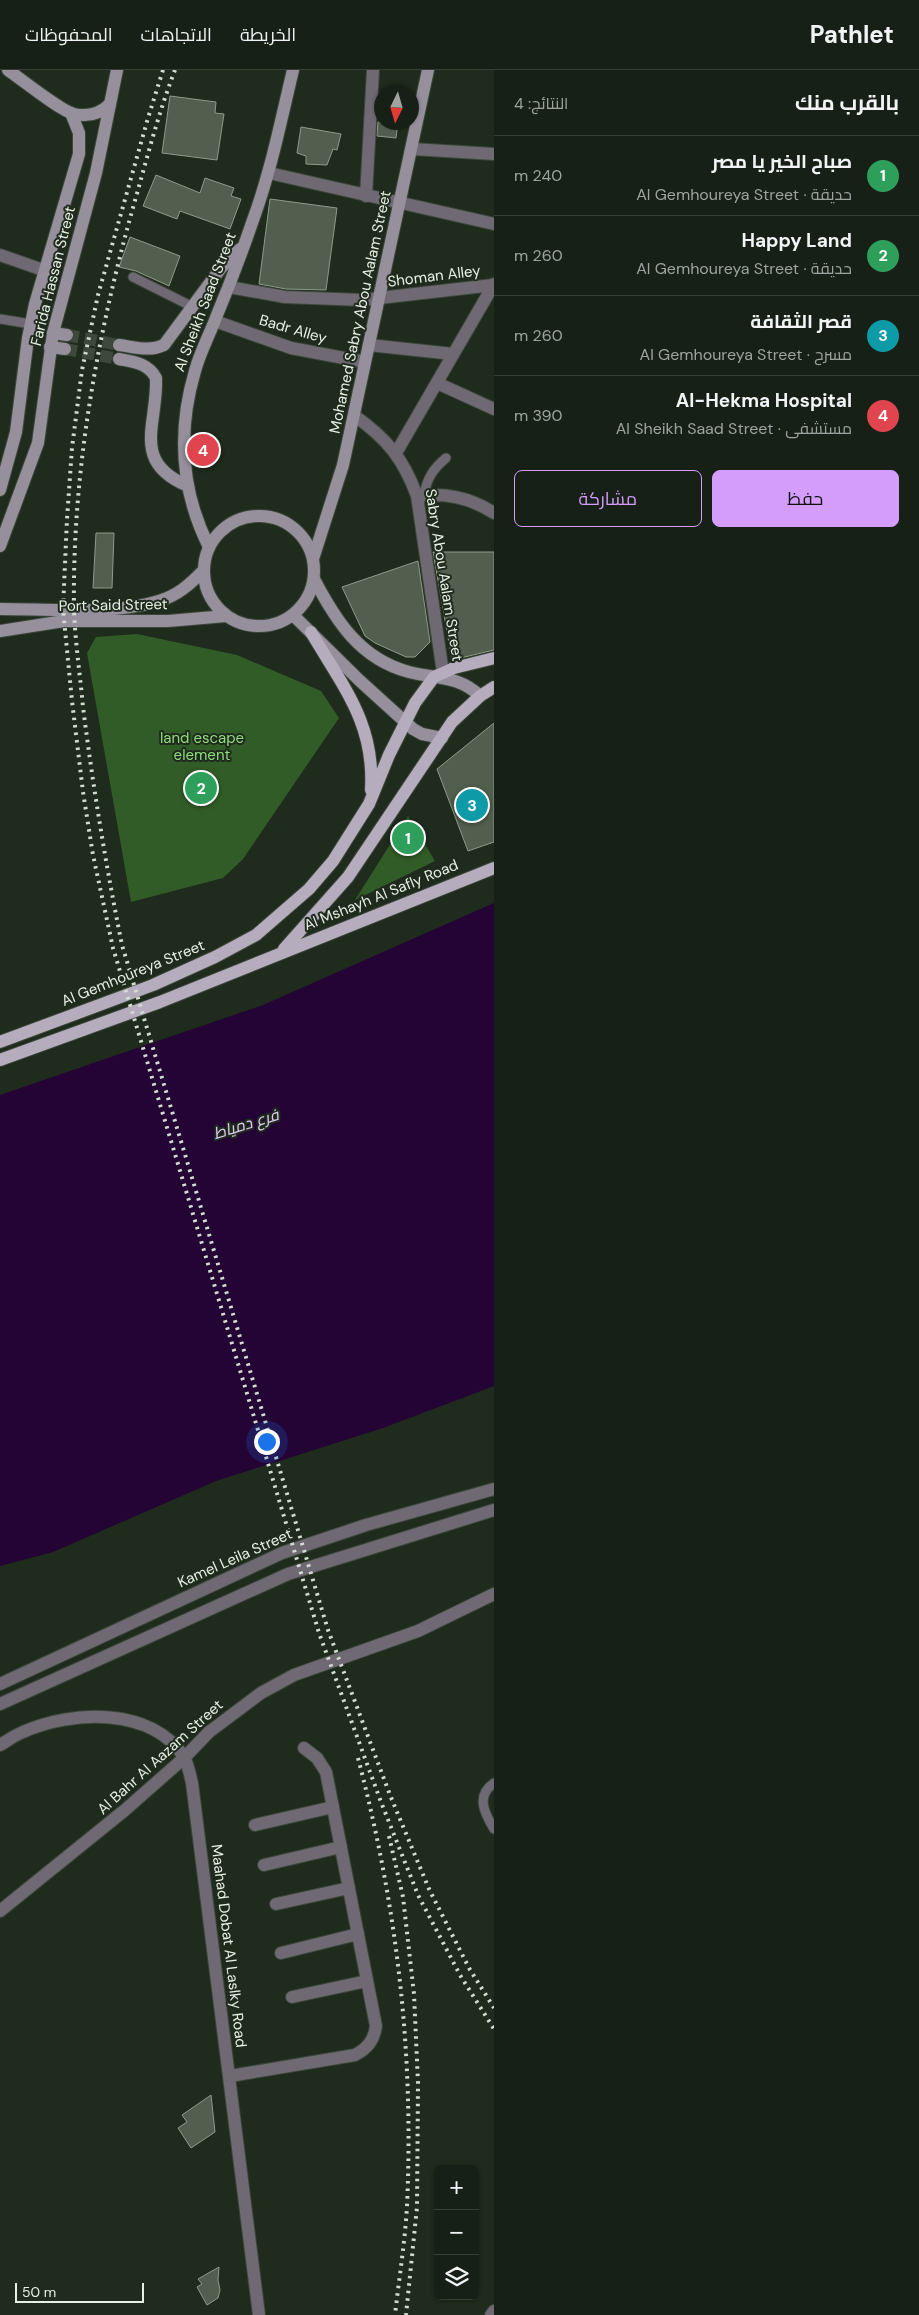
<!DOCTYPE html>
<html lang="ar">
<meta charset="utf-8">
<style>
body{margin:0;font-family:"DM Sans",Cairo,sans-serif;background:#242d23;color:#f1f3f6;direction:rtl}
.controls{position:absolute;right:15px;bottom:15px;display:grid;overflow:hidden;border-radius:8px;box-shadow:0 1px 4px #0004}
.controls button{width:45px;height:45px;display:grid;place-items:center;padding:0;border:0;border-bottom:1px solid #363e35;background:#172016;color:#f1f3f6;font:25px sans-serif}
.compass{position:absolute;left:374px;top:15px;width:45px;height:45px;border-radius:50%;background:#172016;box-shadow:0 1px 4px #0004;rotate:185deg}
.scale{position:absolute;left:15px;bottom:12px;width:129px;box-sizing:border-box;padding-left:5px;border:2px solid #e8f0e6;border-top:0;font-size:14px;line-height:18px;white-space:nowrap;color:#e8f0e6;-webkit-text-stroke:4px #1f2b1d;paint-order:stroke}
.you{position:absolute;left:266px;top:1371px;width:18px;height:18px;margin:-12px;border:4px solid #fff;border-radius:50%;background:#1a73e8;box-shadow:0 0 0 8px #1a73e833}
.badge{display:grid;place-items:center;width:32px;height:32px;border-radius:50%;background:#d49cfb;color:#fff;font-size:16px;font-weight:700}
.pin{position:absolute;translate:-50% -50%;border:2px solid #fff;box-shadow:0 1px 5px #0006}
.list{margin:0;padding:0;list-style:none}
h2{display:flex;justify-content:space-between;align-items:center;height:65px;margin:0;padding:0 20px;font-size:21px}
h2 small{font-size:16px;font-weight:400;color:#9ea3a1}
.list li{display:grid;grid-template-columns:32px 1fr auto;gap:15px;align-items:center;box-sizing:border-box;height:80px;padding:0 20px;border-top:1px solid #363e35}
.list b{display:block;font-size:19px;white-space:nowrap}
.list p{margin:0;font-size:16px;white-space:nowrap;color:#9ea3a1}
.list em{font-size:16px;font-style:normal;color:#9ea3a1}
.actions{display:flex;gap:10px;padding:15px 20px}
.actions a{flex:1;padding:11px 0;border:1px solid #d49cfb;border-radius:8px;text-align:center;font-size:18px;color:#d49cfb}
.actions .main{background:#d49cfb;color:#111}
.icon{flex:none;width:28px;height:28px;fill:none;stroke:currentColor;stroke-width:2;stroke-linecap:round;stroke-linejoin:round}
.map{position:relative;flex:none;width:494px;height:2245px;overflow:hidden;direction:ltr}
header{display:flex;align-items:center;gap:30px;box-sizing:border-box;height:70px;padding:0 25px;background:#172016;border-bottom:1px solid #363e35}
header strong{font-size:24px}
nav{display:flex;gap:28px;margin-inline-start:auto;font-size:18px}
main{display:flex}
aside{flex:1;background:#172016}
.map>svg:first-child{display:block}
.green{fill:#325c27}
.water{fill:#240335}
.building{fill:#525f4e;stroke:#8d9c8a}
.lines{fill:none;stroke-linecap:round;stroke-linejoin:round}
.secondary-tunnel{stroke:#3d493b;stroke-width:12;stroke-dasharray:12 6;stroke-linecap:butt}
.service-casing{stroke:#3b4739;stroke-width:11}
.minor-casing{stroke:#3b4739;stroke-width:14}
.tertiary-casing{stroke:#3b4739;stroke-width:14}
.secondary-casing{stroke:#3b4739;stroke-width:14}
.primary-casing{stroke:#3b4739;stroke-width:14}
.service{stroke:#6e6972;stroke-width:9}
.minor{stroke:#6e6972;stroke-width:12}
.tertiary{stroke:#6e6972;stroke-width:12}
.secondary{stroke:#968f9c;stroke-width:12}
.primary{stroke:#b5acbd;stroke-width:12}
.rail{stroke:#d3dcd1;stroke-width:4;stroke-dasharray:2.5 5;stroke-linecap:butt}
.labels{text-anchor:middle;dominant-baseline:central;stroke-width:4;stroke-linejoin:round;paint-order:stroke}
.street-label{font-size:15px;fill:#e8f0e6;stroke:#1f2b1d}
.park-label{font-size:15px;fill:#90dc7d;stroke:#1f2b1d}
.water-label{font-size:16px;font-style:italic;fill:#e4cdf5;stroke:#1f2b1d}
</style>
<header>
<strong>Pathlet</strong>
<nav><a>الخريطة</a><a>الاتجاهات</a><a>المحفوظات</a></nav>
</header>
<main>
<aside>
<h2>بالقرب منك<small>النتائج: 4</small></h2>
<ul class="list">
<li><span class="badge" style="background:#2e9e5b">1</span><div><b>صباح الخير يا مصر</b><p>حديقة · Al Gemhoureya Street</p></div><em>240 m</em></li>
<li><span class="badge" style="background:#2e9e5b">2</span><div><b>Happy Land</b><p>حديقة · Al Gemhoureya Street</p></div><em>260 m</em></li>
<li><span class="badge" style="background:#0f9aa8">3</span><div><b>قصر الثقافة</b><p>مسرح · Al Gemhoureya Street</p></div><em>260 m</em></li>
<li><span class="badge" style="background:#e0444e">4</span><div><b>Al-Hekma Hospital</b><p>مستشفى · Al Sheikh Saad Street</p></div><em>390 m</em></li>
</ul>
<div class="actions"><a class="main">حفظ</a><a>مشاركة</a></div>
</aside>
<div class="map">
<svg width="494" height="2245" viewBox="0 0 494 2245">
<rect width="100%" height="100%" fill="#1f2b1d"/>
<g class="green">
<path d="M137,564L237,585L321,621L339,648L243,789L223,808L131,832L87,583L96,567Z"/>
<path d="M408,746L435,791L355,830Z"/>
</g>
<path class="water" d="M494,833V1316L383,1358L216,1411L53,1482L0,1496V1025L263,935Z"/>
<g class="building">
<path d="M170,26L216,32L215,43L224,44L217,90L162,83Z"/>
<path d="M378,52H398L396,68L377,66Z"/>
<path d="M301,57L341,64L337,80L333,79L327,95L306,94V86L297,83Z"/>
<path d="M156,105L200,123L205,108L234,118L231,126L241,129L230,159L180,141L177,149L143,136Z"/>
<path d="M270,129L337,138L326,220L286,219L259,214Z"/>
<path d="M130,167L180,186L169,216L136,201L119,197Z"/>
<path d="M96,463H114L112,518H93Z"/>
<path d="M433,482H494V580L452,590Z"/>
<path d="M418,491L430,572L415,587H406L375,573L365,566L342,517Z"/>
<path d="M494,653V772L468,781L437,699Z"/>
<path d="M211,2025L215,2062L191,2078L178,2058L187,2052L182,2045Z"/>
<path d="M219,2197L218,2210L220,2220L218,2228L207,2235L197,2217L202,2214L198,2209Z"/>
</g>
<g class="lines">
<g class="secondary-tunnel">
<path d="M67,265L119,275"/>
<path d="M65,279L119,289"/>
</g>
<defs>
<g id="service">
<path d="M133,207L193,237"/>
<path d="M0,249L31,254"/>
<path d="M424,425C427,408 433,399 446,388"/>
<path d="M494,1713C475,1726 485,1744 494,1759"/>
</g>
<g id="minor">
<path d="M412,79L494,84"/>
<path d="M366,126L373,0"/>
<path d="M0,185L46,201"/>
<path d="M229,217L285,227L362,230L493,215"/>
<path d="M215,251L291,278L365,292"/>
<path d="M369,275L453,284"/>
<path d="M437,313L494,339"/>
<path d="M355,346C387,369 403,388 417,426L443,603"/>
<path d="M396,383L494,214"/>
<path d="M417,426C446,423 469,427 494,443"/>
<path d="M0,1675C7,1671 15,1665 23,1662C72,1640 152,1637 184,1687C188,1694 190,1705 192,1713L259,2245"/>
<path d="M255,1755L333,1737"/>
<path d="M264,1795L341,1777"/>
<path d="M276,1834L349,1818"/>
<path d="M0,1841L125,1740L184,1688L209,1662L261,1623L294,1605L418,1561L494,1524"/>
<path d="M281,1883L358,1864"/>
<path d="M292,1927L367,1911"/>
<path d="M230,2006L355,1985C368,1978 374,1970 376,1956L326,1702L317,1688L304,1678"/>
<path d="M491,2245L494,2241"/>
</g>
<g id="tertiary">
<path d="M269,103L494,154"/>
<path d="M0,1614L282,1483L366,1455L494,1419"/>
<path d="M0,1634L288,1504L494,1440"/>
</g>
<g id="secondary">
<path d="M8,0C21,9 61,41 74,44C88,47 100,44 110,34"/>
<path d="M53,263L67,265"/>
<path d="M119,275C135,277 149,282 164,275L221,198L240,179"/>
<path d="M50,277L65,279"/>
<path d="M119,289C134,292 148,293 156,308C158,354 130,392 188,416"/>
<path d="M0,420L16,362L28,268L35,234L79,84V63L71,43"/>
<circle cx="259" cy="501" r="55"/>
<path d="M0,476L38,373L53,263L96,103L117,0"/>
<path d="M209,477C181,421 177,362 195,301C200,282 210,264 217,245C230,214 242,182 253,150C271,101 281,50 293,0"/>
<path d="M313,489L343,395L428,0"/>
<path d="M314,509C336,551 360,589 409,602C436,609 458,605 480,626"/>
<path d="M0,539C49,539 123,546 167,528C182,522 193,511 204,500"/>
<path d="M293,545L359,610L413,659L422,664L442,668"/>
<path d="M0,561L64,551H168L226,546"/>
</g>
<g id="primary">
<path d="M311,562C343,617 375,653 371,720"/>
<path d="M284,879L348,807L452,652L480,626L494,617"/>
<path d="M0,972L153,915L215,887L256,865L309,819L333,791L369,734L389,685L415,633L434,607L454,598L494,588"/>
<path d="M0,990L160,932L494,798"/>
</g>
</defs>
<use href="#service" class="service-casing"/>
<use href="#minor" class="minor-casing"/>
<use href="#tertiary" class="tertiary-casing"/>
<use href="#secondary" class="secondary-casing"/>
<use href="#primary" class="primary-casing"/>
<use href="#service" class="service"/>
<use href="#minor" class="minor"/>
<use href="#tertiary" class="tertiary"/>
<use href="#secondary" class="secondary"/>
<use href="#primary" class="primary"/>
<g class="rail">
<path d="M163,0L148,48L98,225L82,300L72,378L67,449L63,539L72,631L83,722L93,785L113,878L319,1563L381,1732L418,1825L460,1905L494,1959"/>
<path d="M175,0C160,39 149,80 138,120C99,255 72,397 74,539C75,571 80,604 83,637C93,717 106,796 122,875L328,1560L390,1725L429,1819L469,1898L494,1938"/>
<path d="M358,1688C397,1837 414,1982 407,2136C405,2172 399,2209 395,2245"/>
<path d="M389,1766L403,1827L414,1924L418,2013L417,2137L406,2245"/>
</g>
</g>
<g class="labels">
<g class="street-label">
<text transform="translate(53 206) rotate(-76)">Farida Hassan Street</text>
<text transform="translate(434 206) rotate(-7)">Shoman Alley</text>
<text transform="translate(205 232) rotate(-69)">Al Sheikh Saad Street</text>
<text transform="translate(360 242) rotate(-78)">Mohamed Sabry Abou Aalam Street</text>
<text transform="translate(293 259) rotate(16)">Badr Alley</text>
<text transform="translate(444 505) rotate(81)">Sabry Abou Aalam Street</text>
<text transform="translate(113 535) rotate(-1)">Port Said Street</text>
<text transform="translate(381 825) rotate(-22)">Al Mshayh Al Safly Road</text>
<text transform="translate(133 903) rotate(-22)">Al Gemhoureya Street</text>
<text transform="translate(235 1488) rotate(-24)">Kamel Leila Street</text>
<text transform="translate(160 1687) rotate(-42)">Al Bahr Al Aazam Street</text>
<text transform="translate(229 1876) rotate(83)">Maahad Dobat Al Laslky Road</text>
</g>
<g class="park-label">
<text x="202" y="668">land escape<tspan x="202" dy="17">element</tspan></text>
</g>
<g class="water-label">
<text transform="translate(246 1054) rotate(-17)">فرع دمياط</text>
</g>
</g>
</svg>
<div class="controls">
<button>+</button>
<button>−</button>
<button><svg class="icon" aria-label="layers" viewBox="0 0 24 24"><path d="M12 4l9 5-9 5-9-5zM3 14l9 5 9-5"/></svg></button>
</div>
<svg class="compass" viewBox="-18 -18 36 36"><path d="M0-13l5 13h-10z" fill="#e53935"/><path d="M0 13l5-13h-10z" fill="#9ea3a1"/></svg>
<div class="scale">50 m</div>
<div class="you"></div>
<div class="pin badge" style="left:408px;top:768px;background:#2e9e5b">1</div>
<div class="pin badge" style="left:201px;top:718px;background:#2e9e5b">2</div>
<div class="pin badge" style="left:472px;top:735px;background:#0f9aa8">3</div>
<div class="pin badge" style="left:203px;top:380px;background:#e0444e">4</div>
</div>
</main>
